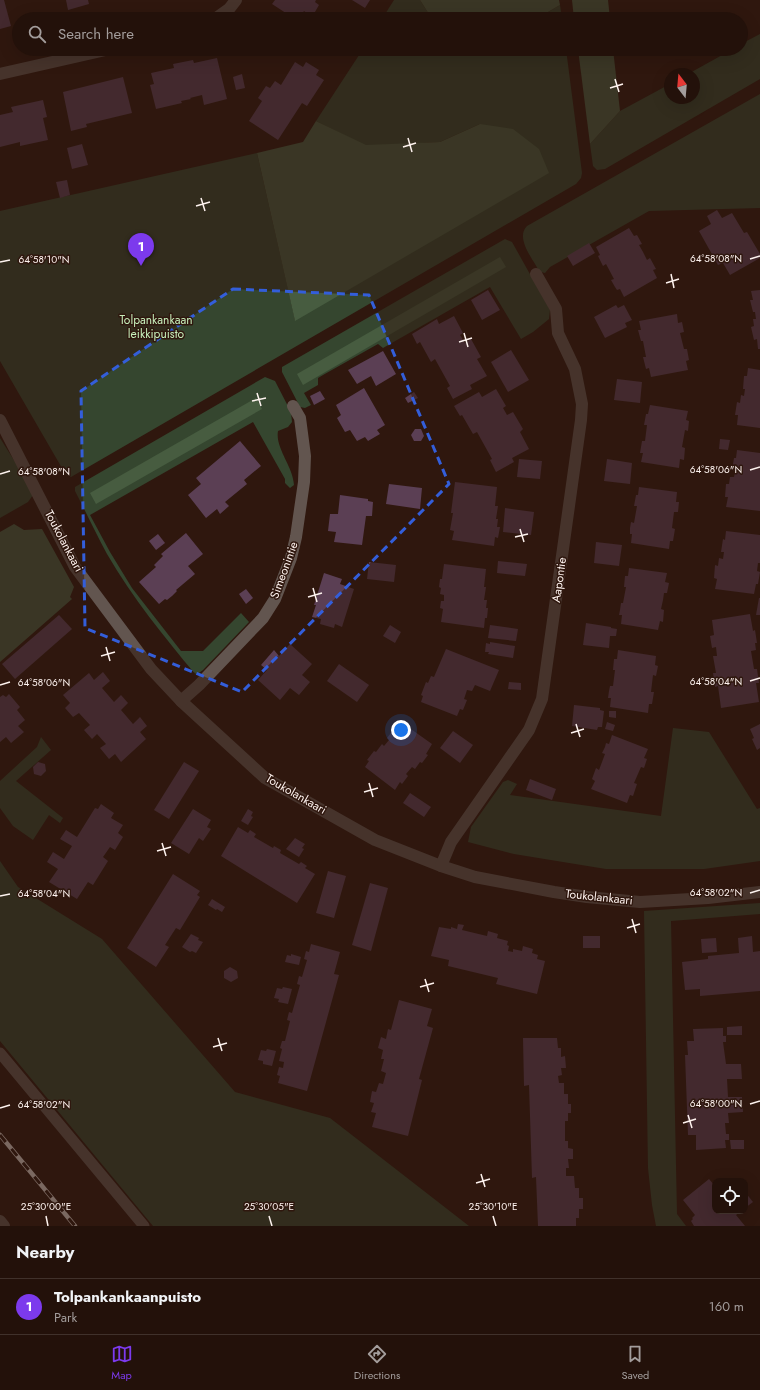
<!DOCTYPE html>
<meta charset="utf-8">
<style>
body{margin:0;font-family:Jost,sans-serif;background:#2f1f18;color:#f1f3f6}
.controls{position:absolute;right:12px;bottom:12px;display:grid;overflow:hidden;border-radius:8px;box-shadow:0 4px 16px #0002}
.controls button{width:36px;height:36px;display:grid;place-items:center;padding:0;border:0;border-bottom:1px solid #40312b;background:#23110a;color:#f1f3f6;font:20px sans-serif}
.compass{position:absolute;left:664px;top:68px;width:36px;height:36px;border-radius:50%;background:#23110a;box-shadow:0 4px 16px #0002;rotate:344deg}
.you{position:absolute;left:401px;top:730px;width:14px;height:14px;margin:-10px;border:3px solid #fff;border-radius:50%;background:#1a73e8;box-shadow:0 0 0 6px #1a73e833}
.badge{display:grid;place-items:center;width:26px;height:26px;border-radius:50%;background:#7c3aed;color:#fff;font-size:13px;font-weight:700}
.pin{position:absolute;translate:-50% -33px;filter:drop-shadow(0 1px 2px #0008)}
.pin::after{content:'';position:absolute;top:21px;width:14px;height:12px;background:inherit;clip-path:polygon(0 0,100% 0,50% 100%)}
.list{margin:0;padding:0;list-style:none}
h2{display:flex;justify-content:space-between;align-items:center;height:52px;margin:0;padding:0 16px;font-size:17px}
h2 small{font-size:13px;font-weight:400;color:#a39d9c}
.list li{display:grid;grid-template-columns:26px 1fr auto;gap:12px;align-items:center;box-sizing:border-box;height:56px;padding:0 16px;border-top:1px solid #40312b}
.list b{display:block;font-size:15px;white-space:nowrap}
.list p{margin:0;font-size:13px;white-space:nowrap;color:#a39d9c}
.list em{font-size:13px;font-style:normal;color:#a39d9c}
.icon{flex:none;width:22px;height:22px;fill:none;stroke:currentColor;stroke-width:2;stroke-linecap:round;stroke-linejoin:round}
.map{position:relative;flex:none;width:760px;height:1226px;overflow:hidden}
.search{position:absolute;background:#23110a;box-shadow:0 4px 16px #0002;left:12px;right:12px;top:12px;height:44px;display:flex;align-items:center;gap:10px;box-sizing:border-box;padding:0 14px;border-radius:22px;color:#a39d9c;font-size:15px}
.sheet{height:108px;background:#23110a}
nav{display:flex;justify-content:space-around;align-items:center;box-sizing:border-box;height:56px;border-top:1px solid #40312b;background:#23110a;font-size:11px;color:#a39d9c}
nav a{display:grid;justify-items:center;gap:2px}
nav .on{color:#7c3aed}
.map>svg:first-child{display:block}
.green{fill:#35462f}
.forest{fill:#475c40}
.building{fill:#5b3f54}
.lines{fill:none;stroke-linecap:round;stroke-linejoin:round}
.lane{stroke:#62554f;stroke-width:11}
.street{stroke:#62554f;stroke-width:12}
.rail-casing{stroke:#d6c9c4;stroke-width:4.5}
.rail{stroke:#2f170e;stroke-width:3;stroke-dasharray:9;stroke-linecap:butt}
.marked{fill:none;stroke:#335eda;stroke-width:3;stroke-dasharray:8 5;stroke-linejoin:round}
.ticks{fill:none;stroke:#fdf2ee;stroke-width:1.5}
.labels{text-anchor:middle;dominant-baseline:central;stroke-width:3;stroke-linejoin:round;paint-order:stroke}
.park-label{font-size:12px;fill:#c6eeba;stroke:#2f170e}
.street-label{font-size:12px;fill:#fdf2ee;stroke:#2f170e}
.ticks-label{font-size:10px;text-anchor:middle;fill:#fdf2ee;stroke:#2f170e;stroke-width:3;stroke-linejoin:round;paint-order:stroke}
</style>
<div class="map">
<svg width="760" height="1226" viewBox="0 0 760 1226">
<rect width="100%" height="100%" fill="#2f170e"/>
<g class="green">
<path d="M394,0H420L432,19H382Z"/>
<path d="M560,5L562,19H536Z"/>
<path d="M760,34V79L605,169L597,170L593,166L590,144L620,111L670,84V98H694V74H688L733,49H741V44Z"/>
<path d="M363,49H566L582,173L581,178L576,184L71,477L66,475L0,361V211L257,153L295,320L480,124L440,142L366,146L316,121Z"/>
<path d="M760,94V208L649,211L550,267L545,273L541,272L539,271C533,259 515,238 527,226Z"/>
<path d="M505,239L512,242L550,310L549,319L533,332L521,339L490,287L383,348L378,344L323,375L318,378V385L304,393L311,405L305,408L300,407L282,372V367Z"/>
<path d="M265,377L275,381L291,412L292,422L288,427L278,431C275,448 293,466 294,485L290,488L285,483V479L253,422L90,515L110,552L132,588L181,651H203L241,613L249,622L203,670L196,675C164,637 132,597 107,554C96,534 86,512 75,491V487Z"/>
<path d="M0,438L32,489L33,495L28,502L0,518Z"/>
<path d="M673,728L709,732L757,809L760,808V861L704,869H606L514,854L468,842L471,827L503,782L508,780L517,784L510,795L661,816Z"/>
<path d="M41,737L51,750L16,781L63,818L60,823L49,815L33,840L13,826L0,808V781L37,747Z"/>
<path d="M0,861L18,887L102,939L235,1092L330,1118L469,1226H153L0,1041Z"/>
<path d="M760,903V914L671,921L677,1214L686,1226H656L652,1205L648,1168L644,911Z"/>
</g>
<g class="forest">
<path d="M420,0H559L560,5L536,19H432Z"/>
<path d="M572,0H608L610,19H574Z"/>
<path d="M578,49H613L620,111L590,144Z"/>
<path d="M316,121L366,145L440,142L480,124L513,129L539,149L549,173L295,321L257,153L303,142Z"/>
<path d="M500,257L506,267L303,385L297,374Z"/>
<path d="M256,398L262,409L96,504L90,493Z"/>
<path d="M14,524L24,530L42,529L74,587L70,597L72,599L0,662V532Z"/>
</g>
<g class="building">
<path d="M0,0H4L11,26L0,29Z"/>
<path d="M66,0H88L89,4L68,10Z"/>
<path d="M275,0H316L315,2L319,5L312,17L304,11L299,19H295L272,4Z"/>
<path d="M352,0H370L365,8Z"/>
<path d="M217,58L227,99L204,105L202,95L190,98L191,99L181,101L182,103L156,109L150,85L154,84L151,73L174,68L173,64L193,60L194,63Z"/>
<path d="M295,62L303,67L306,62L319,70L316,75L324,80L307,106L302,103L278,140L249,121L262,101L258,98L266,86L270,88L275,81L281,85Z"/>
<path d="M242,74L245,88L236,90L233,77Z"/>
<path d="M123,77L132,113L86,124L87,127L71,131L63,92Z"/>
<path d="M43,100L47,117L43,118L48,140L20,146V142L0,147V115L13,112L11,107Z"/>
<path d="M82,144L88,165L72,169L67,148Z"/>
<path d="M67,180L70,195L60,198L56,182Z"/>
<path d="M717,210L722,218L732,213L744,233L747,232L760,254V258L730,275L723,263L718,265L699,231L711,224L707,216Z"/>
<path d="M629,228L634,236L637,235L642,244L639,245L643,252L647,260L650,258L656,269L653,270L657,278L624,297L620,289L617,290L615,287L611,280L614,279L606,264L603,266L598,256L600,255L596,247Z"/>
<path d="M589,243L595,253L573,266L567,256Z"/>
<path d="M488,290L500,310L482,320L471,300Z"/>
<path d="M760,290V349H758L757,339L754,340L751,327L754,326L753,319H756L755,312H753L750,300H753L751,291Z"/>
<path d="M616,305L618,308L624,305L632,320L625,323L627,327L605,338L594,317Z"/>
<path d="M677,314L678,323L682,322L684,332L680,333L684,349H687L689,360L686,361L688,370L651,377L649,368L646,369L643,357H646L643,341H641L638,330H641L639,321Z"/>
<path d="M454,316L463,333L460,335L465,343L471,339L481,357L477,359L487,376L470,385L472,389L453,399L447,388L450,386L435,359L431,362L420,342L417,344L412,334L437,319L439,324Z"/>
<path d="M511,350L529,380L508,392L491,362Z"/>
<path d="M383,351L396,374L376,386L371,376L357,384L348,370Z"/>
<path d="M748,368L760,370V428L737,425L738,415H735L737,402L740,403L741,395L744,396L745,389H743L744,376H747Z"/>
<path d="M617,379L642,382L640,403L614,400Z"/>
<path d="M364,388L385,425L377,430L380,434L368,441L365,437L357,441L350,430L345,432L337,418L341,415L336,405Z"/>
<path d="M496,389L506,406L503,408L507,415L513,412L523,429L520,432L529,449L512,458L514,462L496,472L490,460L492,459L477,432L473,434L462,415L460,416L454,406L479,392L482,397Z"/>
<path d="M320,391L325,399L314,405L310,396Z"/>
<path d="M414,392L418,398L408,403L405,398Z"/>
<path d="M650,405L688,411L686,420L689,421L688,431L685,430L682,447L685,448L684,460L680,459L679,468L641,462L643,453H640L642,441H645L647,425H644L646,414H648Z"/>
<path d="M415,429H421L424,436L421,441H414L411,435Z"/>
<path d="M720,439L730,440L728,450L719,449Z"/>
<path d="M240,441L261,466L244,480L247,484L225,502L229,506L220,514L217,509L206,518L188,495L201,484L196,478Z"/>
<path d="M737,450L760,453V511L726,507L728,497H725L726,484H729L730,477H734L735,471L732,470L734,458H736Z"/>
<path d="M519,459L542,461L540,479L517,477Z"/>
<path d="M607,459L632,463L630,484L604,481Z"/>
<path d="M455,482L497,487L495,506H498L496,519H498L497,527H500L498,538L495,537L494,546L452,540L454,531L450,530L453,513H451Z"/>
<path d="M389,484L422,488L420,509L386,504Z"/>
<path d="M639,487L677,492L676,502H679L678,512H674L672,528L675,529L673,541H670L669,549L631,543L632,534H630V528L631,522L634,523L637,506H634L636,495H638Z"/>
<path d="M340,495L368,499V501L373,502L372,516H366L362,545L334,542L336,532L328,531L330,514H338Z"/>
<path d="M505,508L534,512L531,535L503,532Z"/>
<path d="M726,531L760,535V563H758L757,571L760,572L758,584H756L754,594L715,589L717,579L714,578L715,565L718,566L719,558L723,559L724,552H721L723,539L725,540Z"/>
<path d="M186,533L203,554L188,566L195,574L176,590L177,591L172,596L167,600L165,599L159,604L139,582L156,567L154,565L163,556L161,554Z"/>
<path d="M158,534L165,543L156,550L149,541Z"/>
<path d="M596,542L622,545L619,566L594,563Z"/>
<path d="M498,561L527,564L525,576L497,573Z"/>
<path d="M369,562L396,565L394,582L367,579Z"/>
<path d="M444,564L486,569L484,587H486L484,600H487L486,608H488L487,618H485L484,628L441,622L443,609L440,608L441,601H444V595L440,594L441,588L439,587L440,579H442Z"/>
<path d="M629,568L667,573L665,582L669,583L667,593H664L663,600L661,609L664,610L663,622L660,621L658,630L621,624L622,615H619L620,610L621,603H623L626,587H624L625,576H628Z"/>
<path d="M324,573L342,579L340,584L354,589L342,627L335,624L334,628L320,624L321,619L312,617L316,605H314Z"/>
<path d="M246,589L253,598L246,604L239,594Z"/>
<path d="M759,598H760V615H756Z"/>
<path d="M750,614L753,631L755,630L757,643H755L756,650L751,651L754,669H757L759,683H756L759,702L721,708L718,686L715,687L713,673H716L713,656H717L716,647L712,648L710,636L714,635L712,620Z"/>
<path d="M59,615L72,629L15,679L2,664Z"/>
<path d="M586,623L611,627V628L617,629L616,636H610L609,648L583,645Z"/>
<path d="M390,625L401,632L395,643L383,636Z"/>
<path d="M490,625L518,629L516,641L488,638Z"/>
<path d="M490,642L515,646L513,658L488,654L489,652H485L486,643L490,644Z"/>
<path d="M290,644L312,664L302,675L310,682L299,695L290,688L280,700L258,680L267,670L261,665L274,650L279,656Z"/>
<path d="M446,649L499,670L490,691L475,685L472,691L467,690L464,699L467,700L463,710L460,709L457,716L421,702L423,696L421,695L426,682L428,683L431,676L434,677Z"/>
<path d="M618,650L656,656L655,665L658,666L656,676L653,675L651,692H654L652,704H649L648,713L610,707L611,698H608L609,691L610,686H613L615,670H613L614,659H617Z"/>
<path d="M339,664L369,685L357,702L327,681Z"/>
<path d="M103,672L110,681L102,688L114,702L121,695L128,703L121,710L133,724L140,717L147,726L140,732L146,739L121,762L115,754L109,759L100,748L106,744L97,734L92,739L84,730L90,725L79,713L73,717L65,708L70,703L63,695L89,673L94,680Z"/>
<path d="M509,682L521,683V690L508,689Z"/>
<path d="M9,694L20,707L17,710L25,720L18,726L24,732L11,743L6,737L0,742V697L3,695L6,697Z"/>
<path d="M574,705L600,708V710L604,711L602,727H598L597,730L572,726Z"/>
<path d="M609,711H616V718L609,717Z"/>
<path d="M401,722L432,744L426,754L428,755L422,763L420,762L415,769L412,767L406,774L408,776L402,784L400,782L395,790L365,767L369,761L367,760L374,751L376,752L382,744L384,746L389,740L387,738L394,729L396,730Z"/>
<path d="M607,722L615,725L613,731L605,729Z"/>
<path d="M760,724V748L757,750L752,739L754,738L750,729Z"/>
<path d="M453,731L473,745L460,763L440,748Z"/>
<path d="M612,735L648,749L644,758L647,759L644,768L641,767L634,783L637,784L633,796L630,795L627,803L591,789L595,781L592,779L596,768L599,770L605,754L602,753L605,747L606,743L609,744Z"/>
<path d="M38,762L45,764L46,771L41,776L34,774L33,767Z"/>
<path d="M184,762L199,771L169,819L154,810Z"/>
<path d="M530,779L556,789L552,800L526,790Z"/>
<path d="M410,793L431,807L424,817L403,803Z"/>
<path d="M101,804L114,813L111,818L123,825L118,833L123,837L115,850L110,847L103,857L108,861L93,885L88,882L77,899L49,882L58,869L47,862L53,852L64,859L72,846L60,839L66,830L77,837L95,808L98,809Z"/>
<path d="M193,809L211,820L207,827L211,829L203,841L199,838L189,854L171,843Z"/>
<path d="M248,809L253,812L251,816L253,817L248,825L241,821Z"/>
<path d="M238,827L248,833L250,830L256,834L254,837L273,848L274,846L281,850L280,853L299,864L301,862L307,866L305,868L315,874L297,903L221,856Z"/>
<path d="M295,838L305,844L302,848L304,849L299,857L286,849Z"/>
<path d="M328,871L346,876L334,918L316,913Z"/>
<path d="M173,874L200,891L197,895L200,897L180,930L176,928L165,945L169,947L156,967L127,948Z"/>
<path d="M370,883L388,888L371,951L352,945Z"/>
<path d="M212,899L225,907L222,912L217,909L216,910L208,905Z"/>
<path d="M458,924L464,925L462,930L487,936L488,931L498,934L497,938L508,941L507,945L509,946L508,951L513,952V949L522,951L523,946L533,949L532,953L538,955L537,959L545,961L537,994L496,984L498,978L448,966L449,960L431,956L439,927L451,929V927L457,929Z"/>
<path d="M191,934L199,938L198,940L203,942L196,953L192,951L190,952L182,947Z"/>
<rect x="583" y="936" width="17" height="12"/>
<path d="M752,936L753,952L760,951V991L700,996V989L685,990L682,962L708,959V956L739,953L738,938Z"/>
<path d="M716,938L717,952L702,953L701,939Z"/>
<path d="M311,944L340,952L334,974L339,975L307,1091L278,1083L280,1076L277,1075L279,1067L283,1068L284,1062L279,1061L282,1049L280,1048L282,1041H285L290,1021L287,1020L289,1012L292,1013L300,985L297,984L299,976L302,977L307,960L304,959L306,951L309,952Z"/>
<path d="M291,954L301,957L299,965L285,962L287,955L291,956Z"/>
<path d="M230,967L237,971L238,978L231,982L224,978V971Z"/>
<path d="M283,987L292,989L288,1004L278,1002L279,999L274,998L277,988L282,989Z"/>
<path d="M399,1000L432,1009L427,1026L433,1028L419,1079L422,1080L408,1136L372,1127L376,1113L371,1112L374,1103L370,1102L372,1091L376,1092L379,1083L383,1084L386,1073L381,1071L384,1059H381L383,1050L378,1048L381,1037L386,1039L388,1029L391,1030Z"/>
<path d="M742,1026V1035H727V1027Z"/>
<path d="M723,1028V1036H726V1042H723L726,1064H741L742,1079H727L728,1097H742L743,1112L728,1113L729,1123H725L726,1134H729V1140H725L726,1148L696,1150V1135H688L685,1055H688L687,1041H694L693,1029Z"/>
<path d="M523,1038H557L558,1048H561V1057L565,1056L566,1068H561L562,1075L558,1076L559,1083H564V1094H568V1104H571V1113H568V1121H565V1141H568V1148L573,1149V1159H568L569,1168H566V1176H574L575,1188H579V1198H583V1209H579V1218H576V1226H538L536,1177L532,1178L529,1085L524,1086Z"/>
<path d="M267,1049L276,1051L272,1066L263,1064V1061L258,1060L261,1050L266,1051Z"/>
<path d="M730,1140H744V1149H731Z"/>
<path d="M709,1179L715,1186V1211H741L736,1215L745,1226H694L691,1221L693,1219L692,1218L695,1215L683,1200Z"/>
<path d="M745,1192L753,1202L745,1208Z"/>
</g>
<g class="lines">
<path class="lane" d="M0,1053L144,1226"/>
<g class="street">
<path d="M215,19L229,9L236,0"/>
<path d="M0,74L110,49"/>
<path d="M0,420L75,567L151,669L181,701L265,778L375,840L441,866L475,877L554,892L587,897L640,902L708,898L760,892"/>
<path d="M181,701L199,685L263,618L275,599L291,558L296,537L304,482L305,456L300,418L293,406"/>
<path d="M441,866L451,842L529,730L542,699L581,420L582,404L575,369L558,333L556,309L536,274"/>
<path d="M0,1221L4,1226"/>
</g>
<defs>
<path id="rail" d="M0,1135L75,1226"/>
</defs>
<use href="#rail" class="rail-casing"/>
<use href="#rail" class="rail"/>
</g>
<path d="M0 0H760V1226H0ZM233,289L369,295L449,484L242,692L85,628L81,391Z" fill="#2f170e" fill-opacity=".55" fill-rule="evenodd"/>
<path class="marked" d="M233,289L369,295L449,484L242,692L85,628L81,391Z"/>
<path class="ticks" d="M615,79L619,92M610,88L623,84M408,138L412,152M403,147L416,143M201,198L205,211M196,206L210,202M750,259L760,256M0,262L10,260M671,274L674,288M666,283L679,279M464,333L468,347M459,342L472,338M257,393L261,406M252,401L266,398M750,470L760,467M0,474L10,471M520,529L524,542M515,537L528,534M313,588L317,602M308,597L322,593M106,647L110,661M101,656L115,652M750,681L760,678M0,685L10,682M576,724L580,737M571,733L584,729M369,783L373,797M364,792L378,788M162,843L166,856M157,851L171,847M750,893L760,890M0,896L10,894M632,919L636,933M627,928L640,924M425,979L429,992M420,987L434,983M218,1038L222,1051M213,1047L227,1043M750,1104L760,1101M0,1108L10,1105M688,1115L692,1128M683,1123L696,1119M481,1174L485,1187M476,1183L490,1179M46,1216L48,1226M269,1216L272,1226M493,1216L496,1226"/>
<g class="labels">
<g class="park-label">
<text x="156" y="320">Tolpankankaan<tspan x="156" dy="14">leikkipuisto</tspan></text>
</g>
<g class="street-label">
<text transform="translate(64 541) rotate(62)">Toukolankaari</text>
<text transform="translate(284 570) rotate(-70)">Simeonintie</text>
<text transform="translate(559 580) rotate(-82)">Aapontie</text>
<text transform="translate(296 794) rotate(30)">Toukolankaari</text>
<text transform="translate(599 897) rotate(6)">Toukolankaari</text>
</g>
</g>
<g class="ticks-label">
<text x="716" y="262">64°58'08"N</text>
<text x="44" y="263">64°58'10"N</text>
<text x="716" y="473">64°58'06"N</text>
<text x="44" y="475">64°58'08"N</text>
<text x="716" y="685">64°58'04"N</text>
<text x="44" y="686">64°58'06"N</text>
<text x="716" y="896">64°58'02"N</text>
<text x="44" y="897">64°58'04"N</text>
<text x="716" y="1107">64°58'00"N</text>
<text x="44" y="1108">64°58'02"N</text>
<text x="46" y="1210">25°30'00"E</text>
<text x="269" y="1210">25°30'05"E</text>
<text x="493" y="1210">25°30'10"E</text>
</g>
</svg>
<div class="controls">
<button><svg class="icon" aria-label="locate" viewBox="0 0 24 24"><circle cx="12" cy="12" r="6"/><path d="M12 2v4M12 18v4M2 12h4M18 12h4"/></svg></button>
</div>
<svg class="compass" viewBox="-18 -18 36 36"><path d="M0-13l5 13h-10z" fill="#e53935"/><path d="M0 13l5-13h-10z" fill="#a39d9c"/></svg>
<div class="you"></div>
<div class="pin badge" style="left:141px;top:266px">1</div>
<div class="search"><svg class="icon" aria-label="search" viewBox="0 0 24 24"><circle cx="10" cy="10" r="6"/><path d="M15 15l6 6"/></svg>Search here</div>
</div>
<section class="sheet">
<h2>Nearby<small></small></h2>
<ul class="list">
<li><span class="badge">1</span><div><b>Tolpankankaanpuisto</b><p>Park</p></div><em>160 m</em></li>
</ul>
</section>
<nav>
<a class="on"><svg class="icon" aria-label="map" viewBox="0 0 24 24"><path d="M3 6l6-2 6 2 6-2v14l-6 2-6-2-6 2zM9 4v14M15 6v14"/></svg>Map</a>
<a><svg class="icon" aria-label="directions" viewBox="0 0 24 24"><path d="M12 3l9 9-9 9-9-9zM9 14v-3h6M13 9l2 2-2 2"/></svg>Directions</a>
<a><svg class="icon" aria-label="saved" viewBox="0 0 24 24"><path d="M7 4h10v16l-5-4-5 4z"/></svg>Saved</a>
</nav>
